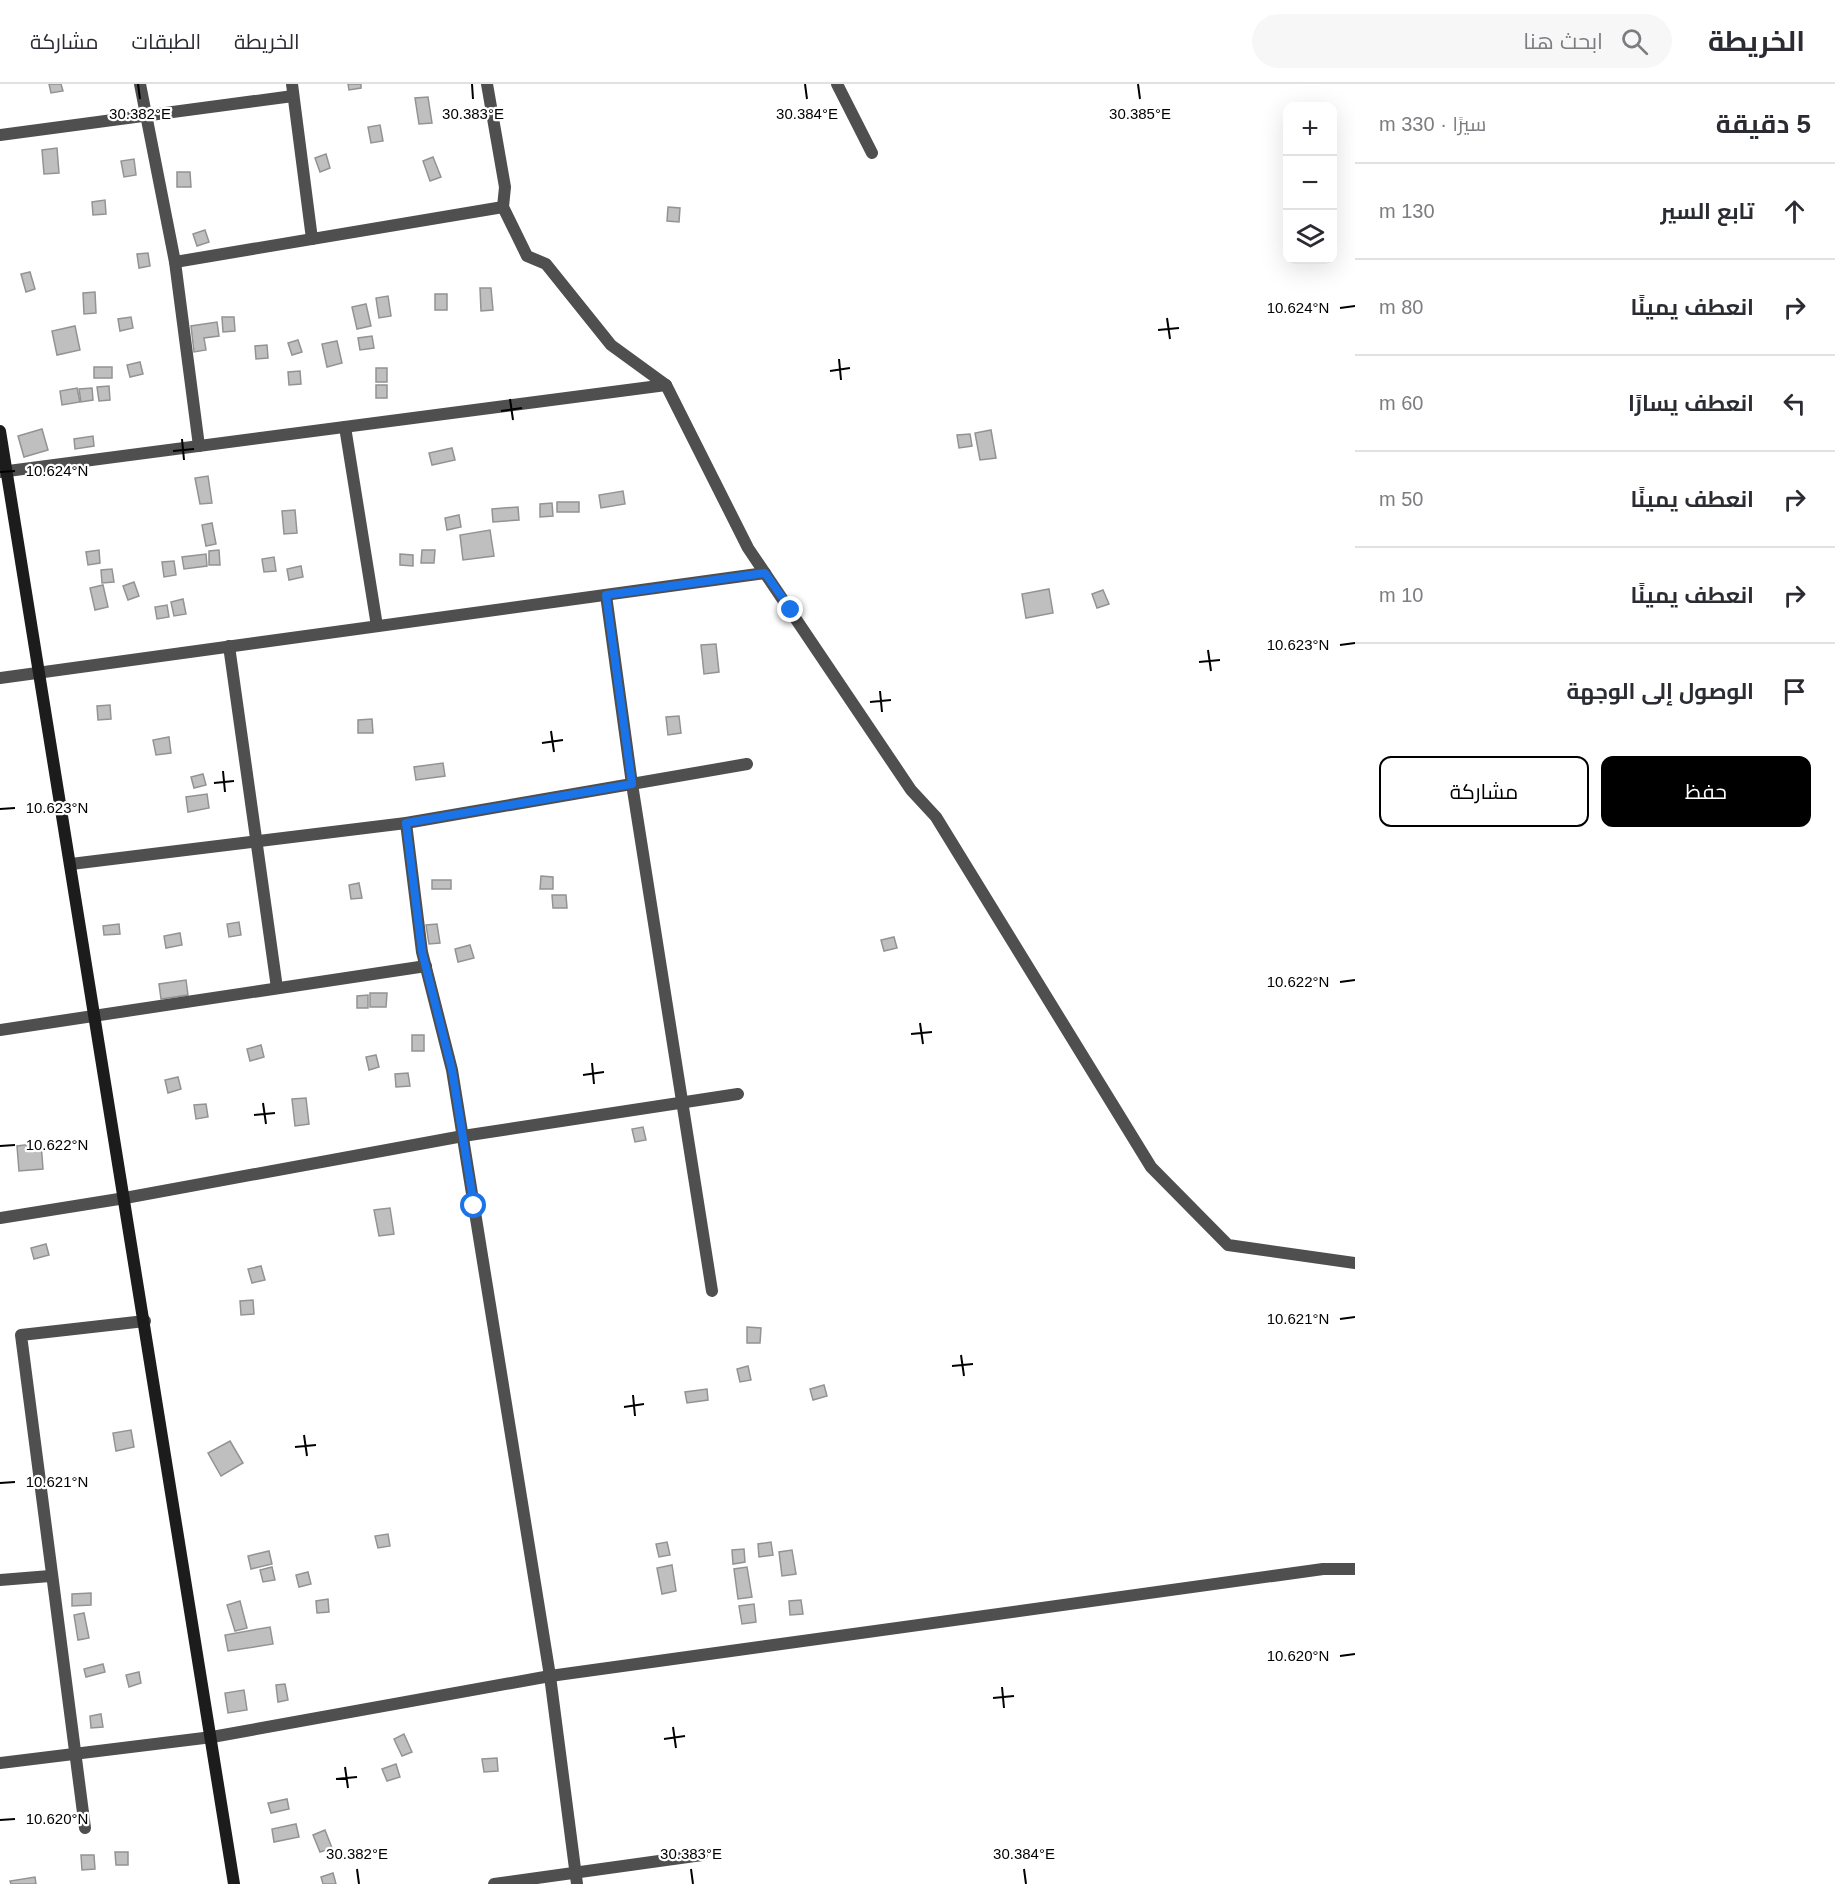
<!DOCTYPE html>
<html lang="ar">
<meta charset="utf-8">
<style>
body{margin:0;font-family:Helvetica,Cairo,sans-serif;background:#f7f7f7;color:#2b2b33;direction:rtl}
.controls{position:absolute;right:18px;top:18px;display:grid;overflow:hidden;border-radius:12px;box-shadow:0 6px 24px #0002}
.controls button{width:54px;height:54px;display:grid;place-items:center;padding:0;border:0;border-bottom:2px solid #e1e1e2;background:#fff;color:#2b2b33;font:30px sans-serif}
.stop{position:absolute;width:18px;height:18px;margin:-14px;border:4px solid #1a73e8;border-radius:50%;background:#fff}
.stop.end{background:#1a73e8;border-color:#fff;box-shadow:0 2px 6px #0008}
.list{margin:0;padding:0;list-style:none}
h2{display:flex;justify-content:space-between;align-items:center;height:78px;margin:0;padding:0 24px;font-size:26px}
h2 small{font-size:20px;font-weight:400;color:#7c7c81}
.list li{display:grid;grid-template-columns:39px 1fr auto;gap:18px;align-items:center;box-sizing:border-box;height:96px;padding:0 24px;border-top:2px solid #e1e1e2}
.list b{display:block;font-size:22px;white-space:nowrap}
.list em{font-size:20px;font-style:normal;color:#7c7c81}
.actions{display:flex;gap:12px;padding:18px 24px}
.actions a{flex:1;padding:14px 0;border:2px solid #000;border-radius:12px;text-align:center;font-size:21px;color:#000}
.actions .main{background:#000;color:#fff}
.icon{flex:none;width:33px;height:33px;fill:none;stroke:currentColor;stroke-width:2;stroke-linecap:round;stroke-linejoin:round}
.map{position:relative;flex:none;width:1355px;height:1800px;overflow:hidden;direction:ltr}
header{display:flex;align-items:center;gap:36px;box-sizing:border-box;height:84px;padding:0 30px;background:#fff;border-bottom:2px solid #e1e1e2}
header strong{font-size:28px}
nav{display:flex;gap:33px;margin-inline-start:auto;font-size:21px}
.search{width:420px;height:54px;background:#f7f7f7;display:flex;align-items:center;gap:15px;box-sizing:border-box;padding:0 21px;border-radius:33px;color:#7c7c81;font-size:22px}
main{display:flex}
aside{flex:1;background:#fff}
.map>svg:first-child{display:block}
.building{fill:#bfbfbf;stroke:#939393;stroke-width:1.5}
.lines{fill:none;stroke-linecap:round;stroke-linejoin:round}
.street{stroke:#4f4f4f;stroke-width:12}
.secondary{stroke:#1c1c1c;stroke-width:12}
.route{stroke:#1a73e8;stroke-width:8}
.ticks{fill:none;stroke:#000;stroke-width:2}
.ticks-label{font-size:15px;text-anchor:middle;fill:#000;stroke:#fff;stroke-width:4.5;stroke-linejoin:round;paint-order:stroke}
</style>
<header>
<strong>الخريطة</strong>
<div class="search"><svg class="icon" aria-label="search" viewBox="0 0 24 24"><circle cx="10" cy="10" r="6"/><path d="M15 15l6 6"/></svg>ابحث هنا</div>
<nav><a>الخريطة</a><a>الطبقات</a><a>مشاركة</a></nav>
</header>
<main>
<aside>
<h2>5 دقيقة<small>سيرًا · 330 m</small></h2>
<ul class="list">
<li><svg class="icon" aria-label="ahead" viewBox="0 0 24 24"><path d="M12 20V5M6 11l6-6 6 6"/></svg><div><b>تابع السير</b></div><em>130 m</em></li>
<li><svg class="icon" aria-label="right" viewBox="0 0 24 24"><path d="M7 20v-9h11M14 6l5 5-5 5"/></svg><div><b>انعطف يمينًا</b></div><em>80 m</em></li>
<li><svg class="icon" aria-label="left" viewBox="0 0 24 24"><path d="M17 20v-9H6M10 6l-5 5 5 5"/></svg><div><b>انعطف يسارًا</b></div><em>60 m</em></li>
<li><svg class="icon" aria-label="right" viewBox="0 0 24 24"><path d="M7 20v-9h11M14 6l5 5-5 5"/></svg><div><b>انعطف يمينًا</b></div><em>50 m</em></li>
<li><svg class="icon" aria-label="right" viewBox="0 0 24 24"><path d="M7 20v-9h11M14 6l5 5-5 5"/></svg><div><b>انعطف يمينًا</b></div><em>10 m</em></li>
<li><svg class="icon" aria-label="arrive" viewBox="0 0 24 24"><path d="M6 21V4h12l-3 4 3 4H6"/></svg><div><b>الوصول إلى الوجهة</b></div></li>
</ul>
<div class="actions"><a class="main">حفظ</a><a>مشاركة</a></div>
</aside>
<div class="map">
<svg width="1355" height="1800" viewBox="0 0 1355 1800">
<rect width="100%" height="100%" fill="#fff"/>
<g class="building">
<path d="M49,0H61L63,7L51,9Z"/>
<path d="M348,0H361V4L349,6Z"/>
<path d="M428,13L432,39L419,40L415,14Z"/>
<path d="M380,41L383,57L371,59L368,43Z"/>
<path d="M57,64L59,89L44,90L42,66Z"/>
<path d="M326,70L330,84L320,88L315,74Z"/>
<path d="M433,73L441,93L430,97L423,77Z"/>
<path d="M134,75L136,91L124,93L121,77Z"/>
<path d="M177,88H190L191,103H177Z"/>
<path d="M105,116L106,130L93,131L92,118Z"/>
<path d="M668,123L680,124L679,138L667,137Z"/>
<path d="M205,146L209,158L197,162L193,150Z"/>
<path d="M148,169L150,182L139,184L137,170Z"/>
<path d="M30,188L35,205L26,208L21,190Z"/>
<path d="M480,204H491L493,226L481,227Z"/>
<path d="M95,208L96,229L84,230L83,209Z"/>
<rect x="435" y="210" width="12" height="16"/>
<path d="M388,212L391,232L379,234L376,214Z"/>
<path d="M366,220L371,242L357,245L352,223Z"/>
<path d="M131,233L133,244L120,247L118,235Z"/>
<path d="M222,233H234L235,247L223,248Z"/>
<path d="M217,238L219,252L204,254L206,266L194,268L191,242Z"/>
<path d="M75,242L80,266L57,271L52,247Z"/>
<path d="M372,252L374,264L360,266L358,254Z"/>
<path d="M298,256L302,268L292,271L288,259Z"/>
<path d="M337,257L342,279L327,283L322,260Z"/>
<path d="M267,261L268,274L256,275L255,262Z"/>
<path d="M140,278L143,290L130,293L127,281Z"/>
<rect x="94" y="283" width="18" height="11"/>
<rect x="376" y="284" width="11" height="14"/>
<path d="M300,287L301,300L289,301L288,288Z"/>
<rect x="376" y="301" width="11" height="13"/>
<path d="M109,302L110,316L99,317L97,303Z"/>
<path d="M77,304L80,318L62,321L60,307Z"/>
<path d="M92,304L93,316L81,318L79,305Z"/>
<path d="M42,345L48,366L24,373L18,352Z"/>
<path d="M991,346L996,374L980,376L975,349Z"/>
<path d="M970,350L972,362L959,364L957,351Z"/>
<path d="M93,352L94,362L75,365L74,355Z"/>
<path d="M452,364L455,376L432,381L429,369Z"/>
<path d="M208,392L212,419L200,420L195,394Z"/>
<path d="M623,407L625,420L601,424L599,411Z"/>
<rect x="557" y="418" width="22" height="10"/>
<path d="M552,419L553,432L540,433V420Z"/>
<path d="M518,423L519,436L493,438L492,425Z"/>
<path d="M295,426L297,449L284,450L282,427Z"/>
<path d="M459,431L461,443L447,446L445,434Z"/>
<path d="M212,439L216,460L206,462L202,441Z"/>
<path d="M490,446L494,472L463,476L460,451Z"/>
<path d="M99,466L100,479L88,481L86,468Z"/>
<path d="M219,466L220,481H209V467Z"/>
<path d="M422,466H435L434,479H421Z"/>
<path d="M206,470L207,482L184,485L182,473Z"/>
<path d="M400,470L413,471V482L400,481Z"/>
<path d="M274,473L276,487L264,488L262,475Z"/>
<path d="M174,477L176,491L164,493L162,478Z"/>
<path d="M301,482L303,493L289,496L287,485Z"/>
<path d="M112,485L114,498L102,499L101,486Z"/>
<path d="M134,498L139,512L128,516L123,502Z"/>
<path d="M103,501L108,523L95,526L90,504Z"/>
<path d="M1049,505L1053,529L1026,534L1022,510Z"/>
<path d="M1103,506L1109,520L1097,524L1092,510Z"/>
<path d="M183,515L186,530L174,532L171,518Z"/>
<path d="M167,521L169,533L157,535L155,523Z"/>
<path d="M716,560L719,588L704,590L701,561Z"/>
<path d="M110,621L111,635L98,636L97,622Z"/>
<path d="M679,632L681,649L668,651L666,633Z"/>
<path d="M372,635L373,649H358V636Z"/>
<path d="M169,653L171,669L156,671L153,656Z"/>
<path d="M443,679L445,692L416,696L414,683Z"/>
<path d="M203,690L206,701L194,704L191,693Z"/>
<path d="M207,710L209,724L188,728L186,713Z"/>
<path d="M541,792L553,793V805H540Z"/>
<rect x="432" y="796" width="19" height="9"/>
<path d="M359,799L362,814L351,815L349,801Z"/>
<path d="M552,811H566L567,824H553Z"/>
<path d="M239,838L241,851L229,853L227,840Z"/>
<path d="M119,840L120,850L104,851L103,842Z"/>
<path d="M437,840L440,859L429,860L426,841Z"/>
<path d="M180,849L182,861L166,864L164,852Z"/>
<path d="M894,853L897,864L884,867L881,856Z"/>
<path d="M470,861L474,874L458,878L455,865Z"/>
<path d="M186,896L188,911L161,915L159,900Z"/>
<path d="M370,909H387L386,923H370Z"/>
<path d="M368,911V924H357V912Z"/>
<rect x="412" y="951" width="12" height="16"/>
<path d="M261,961L264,973L250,977L247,965Z"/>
<path d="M376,971L379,983L369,986L366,973Z"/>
<path d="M408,989L410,1002L396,1003L395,990Z"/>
<path d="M178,993L181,1005L168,1009L165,996Z"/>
<path d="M306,1014L309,1040L295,1042L292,1015Z"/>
<path d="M206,1020L208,1033L196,1035L194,1021Z"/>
<path d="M643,1043L646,1056L635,1058L632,1045Z"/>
<path d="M41,1059L43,1085L19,1087L17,1062Z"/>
<path d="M390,1124L394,1150L379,1152L374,1126Z"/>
<path d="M46,1160L49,1171L34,1175L31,1164Z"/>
<path d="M261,1182L265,1196L252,1199L248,1185Z"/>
<path d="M253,1216L254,1230L241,1231L240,1217Z"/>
<path d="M747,1243L761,1244L760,1259H747Z"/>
<path d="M748,1282L751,1296L740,1298L737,1285Z"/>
<path d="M824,1301L827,1312L813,1316L810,1305Z"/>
<path d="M707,1305L708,1316L687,1319L685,1308Z"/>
<path d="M131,1346L134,1363L116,1367L113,1349Z"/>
<path d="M230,1357L243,1379L221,1392L208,1369Z"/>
<path d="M388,1450L390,1462L378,1464L375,1452Z"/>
<path d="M667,1458L670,1471L659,1473L656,1460Z"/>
<path d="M771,1458L773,1471L759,1473L758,1460Z"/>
<path d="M744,1465L745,1478L733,1480L732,1466Z"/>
<path d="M792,1466L796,1490L782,1492L779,1468Z"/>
<path d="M269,1467L272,1480L251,1485L248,1472Z"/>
<path d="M672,1481L676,1507L662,1510L657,1484Z"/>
<path d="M272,1483L275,1496L263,1498L260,1486Z"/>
<path d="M747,1483L752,1513L738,1515L734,1485Z"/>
<path d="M308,1488L311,1500L299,1503L296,1491Z"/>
<path d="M91,1509V1521L72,1522V1510Z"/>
<path d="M328,1515L329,1528L317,1529L316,1517Z"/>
<path d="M801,1516L803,1530L790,1531L789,1517Z"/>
<path d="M240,1517L247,1544L235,1547L227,1521Z"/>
<path d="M754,1520L756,1538L742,1540L739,1522Z"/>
<path d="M84,1529L89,1554L78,1556L74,1531Z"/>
<path d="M270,1543L273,1560L228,1567L225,1551Z"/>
<path d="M103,1580L105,1588L86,1593L84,1585Z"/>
<path d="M139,1588L141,1599L129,1603L126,1591Z"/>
<path d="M285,1600L288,1616L278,1618L276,1601Z"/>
<path d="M244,1606L247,1626L228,1629L225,1609Z"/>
<path d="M101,1630L103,1643L91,1644L90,1632Z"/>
<path d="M404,1650L412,1668L402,1672L394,1655Z"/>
<path d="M497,1674L498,1687L484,1688L482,1675Z"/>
<path d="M396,1680L400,1693L387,1697L382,1685Z"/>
<path d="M287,1715L289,1725L271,1729L268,1719Z"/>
<path d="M296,1740L299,1753L274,1758L272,1745Z"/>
<path d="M325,1746L332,1764L320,1768L313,1751Z"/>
<path d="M115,1768H128V1781H116Z"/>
<path d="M81,1771H94L95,1785L82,1786Z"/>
<path d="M333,1789L336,1800H323L321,1793Z"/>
<path d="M35,1793L36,1800H11L10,1797Z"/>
</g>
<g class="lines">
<g class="street">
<path d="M140,0L175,178L199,362"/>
<path d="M292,0L312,155"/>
<path d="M487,0L505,103L503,123L527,172L546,180L611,261L666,301L748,464L911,706L936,733L1151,1083L1228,1161L1355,1179"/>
<path d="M837,0L872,69"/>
<path d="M0,51L293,12"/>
<path d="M175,178L503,123"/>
<path d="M345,343L377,542"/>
<path d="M0,388L666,301"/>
<path d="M606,511L632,700L712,1207"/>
<path d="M229,562L277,904"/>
<path d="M0,594L765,489"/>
<path d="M406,739L422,868L452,986L550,1592L577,1800"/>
<path d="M71,780L406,739L747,680"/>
<path d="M0,946L426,882"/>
<path d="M0,1134L125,1114L463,1052L738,1010"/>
<path d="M0,1496L50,1492"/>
<path d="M0,1679L212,1653L550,1592L1323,1485H1355"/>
<path d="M85,1744L21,1251L145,1237"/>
<path d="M494,1800L702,1771"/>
</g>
<path class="secondary" d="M0,347L234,1800"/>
</g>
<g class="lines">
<path class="route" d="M474,1122L452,986L422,868L406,739L632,700L606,511L765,489L791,526"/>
</g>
<path class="ticks" d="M138,0L140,15M472,0L473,15M805,0L807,15M1138,0L1140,15M1340,224L1355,222M1167,234L1170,255M1158,246L1179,244M839,275L841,296M830,287L850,284M510,315L513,336M501,327L522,324M182,355L184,376M173,367L194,365M0,388L15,387M1340,561L1355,559M1208,566L1211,587M1199,578L1220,576M880,607L882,628M870,618L891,616M551,647L554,668M542,659L563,656M223,687L225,708M214,699L234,697M0,725L15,724M1340,898L1355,896M920,939L923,960M911,950L932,948M592,979L594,1000M583,991L604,988M263,1019L266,1040M254,1031L275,1029M0,1062L15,1061M1340,1235L1355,1233M961,1271L964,1292M952,1282L973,1280M633,1311L635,1332M624,1323L644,1320M304,1351L307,1372M295,1363L316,1361M0,1399L15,1398M1340,1572L1355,1570M1002,1603L1004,1624M993,1614L1014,1612M673,1643L676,1664M664,1655L685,1652M345,1683L348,1704M336,1695L357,1693M0,1736L15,1735M357,1785L359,1800M691,1785L693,1800M1024,1785L1026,1800"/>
<g class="ticks-label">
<text x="140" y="35">30.382°E</text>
<text x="473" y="35">30.383°E</text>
<text x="807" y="35">30.384°E</text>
<text x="1140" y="35">30.385°E</text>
<text x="1298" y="229">10.624°N</text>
<text x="57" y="392">10.624°N</text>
<text x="1298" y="566">10.623°N</text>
<text x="57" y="729">10.623°N</text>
<text x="1298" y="903">10.622°N</text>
<text x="57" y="1066">10.622°N</text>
<text x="1298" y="1240">10.621°N</text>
<text x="57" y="1403">10.621°N</text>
<text x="1298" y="1577">10.620°N</text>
<text x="57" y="1740">10.620°N</text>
<text x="357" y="1775">30.382°E</text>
<text x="691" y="1775">30.383°E</text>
<text x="1024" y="1775">30.384°E</text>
</g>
</svg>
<div class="controls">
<button>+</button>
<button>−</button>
<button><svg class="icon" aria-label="layers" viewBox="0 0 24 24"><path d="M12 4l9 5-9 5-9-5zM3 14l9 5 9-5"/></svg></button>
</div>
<div class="stop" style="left:474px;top:1122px"></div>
<div class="stop end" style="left:791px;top:526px"></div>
</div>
</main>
